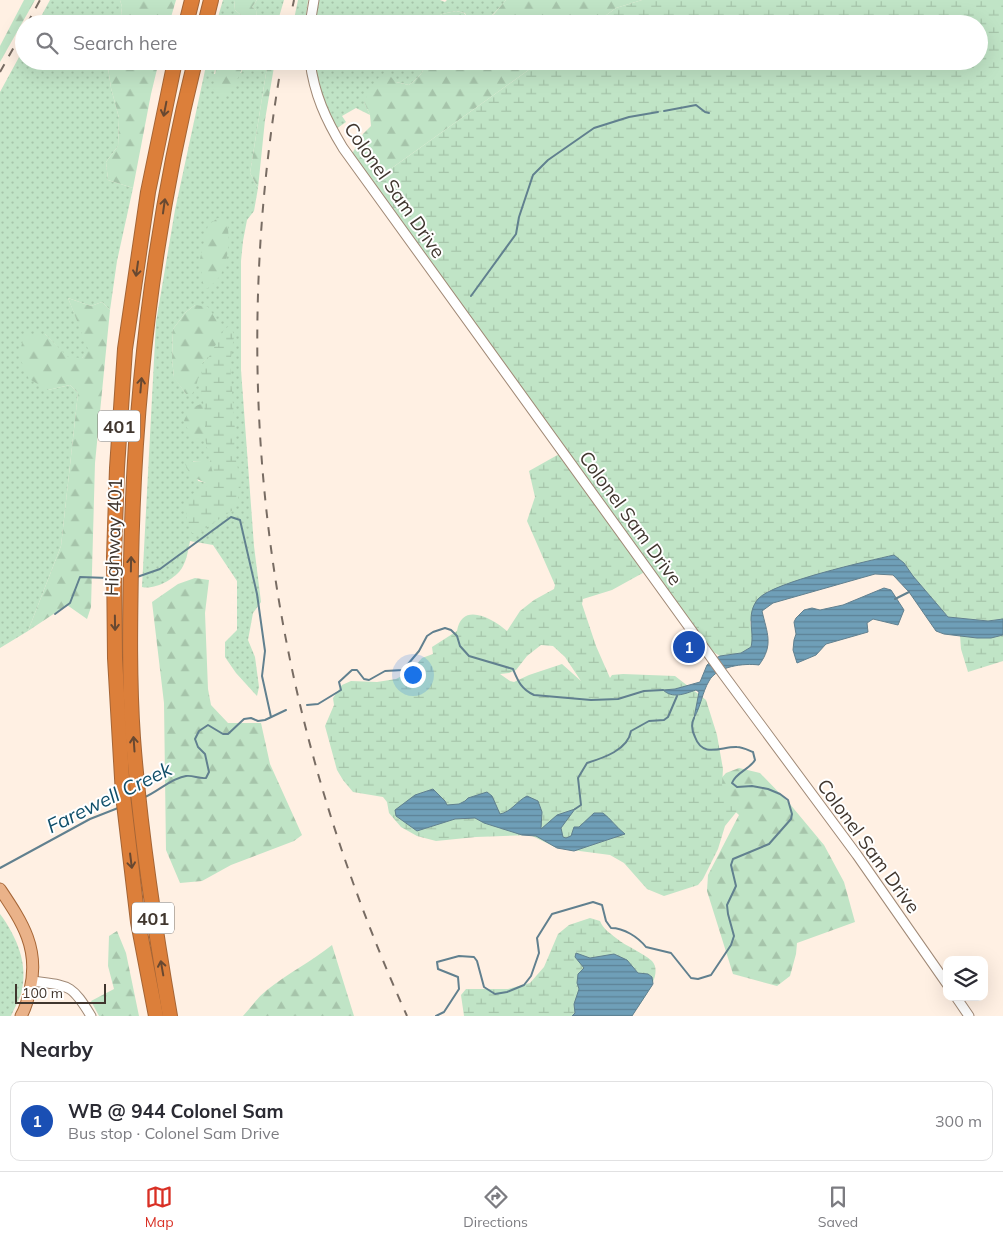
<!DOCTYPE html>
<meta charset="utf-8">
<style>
body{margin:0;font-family:Mulish,sans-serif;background:#f7f7f7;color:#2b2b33}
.controls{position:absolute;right:15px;bottom:15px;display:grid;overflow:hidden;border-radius:10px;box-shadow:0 5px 20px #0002}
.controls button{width:45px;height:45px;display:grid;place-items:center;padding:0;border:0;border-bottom:1px solid #e1e1e2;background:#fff;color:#2b2b33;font:25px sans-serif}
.scale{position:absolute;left:15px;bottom:12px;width:91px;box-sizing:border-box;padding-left:5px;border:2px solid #40362e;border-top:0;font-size:14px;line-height:18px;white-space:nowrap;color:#40362e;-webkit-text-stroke:4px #fff;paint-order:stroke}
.you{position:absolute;left:412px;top:674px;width:18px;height:18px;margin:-12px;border:4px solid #fff;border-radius:50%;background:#1a73e8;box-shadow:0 0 0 8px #1a73e833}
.badge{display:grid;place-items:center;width:32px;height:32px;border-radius:50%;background:#d93025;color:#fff;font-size:16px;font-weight:700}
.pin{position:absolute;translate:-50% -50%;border:2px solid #fff;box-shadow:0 1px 5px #0006}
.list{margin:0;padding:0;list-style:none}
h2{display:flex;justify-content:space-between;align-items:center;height:65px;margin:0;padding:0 20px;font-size:21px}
h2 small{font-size:16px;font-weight:400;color:#7c7c81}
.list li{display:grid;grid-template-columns:32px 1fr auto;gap:15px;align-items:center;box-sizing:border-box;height:80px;margin:0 10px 10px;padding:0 10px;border:1px solid #e1e1e2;border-radius:10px}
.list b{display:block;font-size:19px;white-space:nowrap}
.list p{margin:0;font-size:16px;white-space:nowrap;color:#7c7c81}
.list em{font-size:16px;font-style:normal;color:#7c7c81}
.icon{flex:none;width:28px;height:28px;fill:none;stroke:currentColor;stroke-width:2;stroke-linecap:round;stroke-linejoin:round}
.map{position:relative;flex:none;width:1003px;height:1016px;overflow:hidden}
.search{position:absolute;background:#fff;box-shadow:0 5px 20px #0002;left:15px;right:15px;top:15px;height:55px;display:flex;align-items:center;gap:12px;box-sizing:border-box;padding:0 18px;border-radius:28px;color:#7c7c81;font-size:19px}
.sheet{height:155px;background:#fff}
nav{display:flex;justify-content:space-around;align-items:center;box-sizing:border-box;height:70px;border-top:1px solid #e1e1e2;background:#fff;font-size:14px;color:#7c7c81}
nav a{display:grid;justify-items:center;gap:2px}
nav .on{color:#d93025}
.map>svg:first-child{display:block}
.grass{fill:url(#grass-dots);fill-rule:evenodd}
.forest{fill:url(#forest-firs)}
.wetland{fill:url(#wetland-marsh);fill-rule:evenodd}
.water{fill:url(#water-rules);stroke:#61808f}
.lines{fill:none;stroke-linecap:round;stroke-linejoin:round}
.stream{stroke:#61808f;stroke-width:2}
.minor-casing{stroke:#a08976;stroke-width:11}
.major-casing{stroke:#a56536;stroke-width:13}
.highway-casing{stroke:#a56536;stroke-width:16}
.minor{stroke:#fff;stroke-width:9}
.major{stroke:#eab289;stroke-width:11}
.highway{stroke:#dc7f3a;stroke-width:14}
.rail{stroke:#786c63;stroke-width:2;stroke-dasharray:9 9;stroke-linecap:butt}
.oneway{stroke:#674831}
.labels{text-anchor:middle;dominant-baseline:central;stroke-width:4;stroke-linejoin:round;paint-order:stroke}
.shield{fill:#fff;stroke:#79726d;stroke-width:1}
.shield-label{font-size:18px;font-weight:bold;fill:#40362e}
.street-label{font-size:19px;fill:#40362e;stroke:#fff}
.water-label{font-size:20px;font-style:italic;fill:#104f6a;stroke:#fff}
</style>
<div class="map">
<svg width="1003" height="1016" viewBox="0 0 1003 1016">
<defs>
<pattern id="grass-dots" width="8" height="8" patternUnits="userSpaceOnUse" patternTransform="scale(1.25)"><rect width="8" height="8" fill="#c0e4c6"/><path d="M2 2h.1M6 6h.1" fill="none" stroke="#a6c4aa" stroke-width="1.8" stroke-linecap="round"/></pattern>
<pattern id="forest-firs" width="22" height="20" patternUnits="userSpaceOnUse" patternTransform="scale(1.25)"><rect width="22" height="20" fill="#c0e4c6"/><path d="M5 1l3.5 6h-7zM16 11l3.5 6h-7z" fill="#a6c4aa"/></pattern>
<pattern id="wetland-marsh" width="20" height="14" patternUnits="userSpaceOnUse" patternTransform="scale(1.25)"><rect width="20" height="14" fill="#c0e4c6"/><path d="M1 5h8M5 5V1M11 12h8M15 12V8" fill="none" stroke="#a6c4aa"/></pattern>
<pattern id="water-rules" width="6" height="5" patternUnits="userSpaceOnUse" patternTransform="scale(1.25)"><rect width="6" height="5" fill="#6f9fb8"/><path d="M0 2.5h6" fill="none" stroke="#5d8296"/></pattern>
</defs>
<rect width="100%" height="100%" fill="#fff0e3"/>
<g class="grass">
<path d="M50,0H120L122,7L120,24H37Z"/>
<path d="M223,0H234L235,10L242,16L241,24H216Z"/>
<path d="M257,0H284L277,24H257L256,10L252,7Z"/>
<path d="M298,0H308L305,24H293Z"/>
<path d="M319,0H440L445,2L447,0H506C492,16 486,24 464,24L468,20L465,13L456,11L442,14L425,24H315Z"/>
<path d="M24,48V61H107L111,88L119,118L118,146L106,162L108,180L133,188L117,261L110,310L102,302L91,306L68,298L89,349L82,358H68L45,334L48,390L70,385L78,393L61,546L28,631L0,648V92Z"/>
<path d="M207,61H217L214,74L241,73L245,61H268L250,173L258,188L254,211L247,220L243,241L241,261V370L254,546L261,602L253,613L248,640L255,657L259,687L257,696L236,673L225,657V642L237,630V581L213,545L190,541C188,551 187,559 182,568C175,579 155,590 142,587L156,322L175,210ZM195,305L217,349C207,356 200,363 197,375C195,382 197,387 191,394H186L174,377L172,359L173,329L186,312ZM215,460L207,483L198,481L193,461L202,462Z"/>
<path d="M315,61H426C425,72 417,79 409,85L396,82L364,102L370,115L356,108L342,116L346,122L336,129L320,94Z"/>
<path d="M0,914C17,937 29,965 21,994C18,1002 14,1009 11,1016H0Z"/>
</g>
<g class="forest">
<path d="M24,0H35L0,62V46Z"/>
<path d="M120,0H176L169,24H120L122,7Z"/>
<path d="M234,0H257L252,7L256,10L257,24H241L242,16L235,10Z"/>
<path d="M506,0H642L616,8L594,24H478L494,14Z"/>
<path d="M456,11L464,13L469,20L464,24H425L442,14Z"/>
<path d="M107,61H159L151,94L133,188L108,180L106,162L118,146L119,118L111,88Z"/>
<path d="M217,61H245C240,75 234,90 220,96L213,89Z"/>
<path d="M268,61H275L265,120L258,188L250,173Z"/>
<path d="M426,61H541L371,183L352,154L363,134L371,126L370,115L364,102C370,90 374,79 386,72L396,82L409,85C417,79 425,72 426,61Z"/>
<path d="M218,218L227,222C230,238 229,258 221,274C218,280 212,284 207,289L203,283L200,259L208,225Z"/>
<path d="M68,298L91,306L102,302L110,310L95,463L91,607L87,619L67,605L28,631L61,546L78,393L70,385L48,390L29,379L19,356L24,335L45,334L68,357L82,358L88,349Z"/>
<path d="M195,305L208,307C216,319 229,337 216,350C211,356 206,357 202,364C198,374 198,386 192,394H186L174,378L172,359L173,329L186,312Z"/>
<path d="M201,404L209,405L210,434C192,445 191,436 184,421C187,413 192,407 201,404Z"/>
<path d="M215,460L217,487C204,482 189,479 185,463C195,460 204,462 215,460Z"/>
<path d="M195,578L209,580L205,613L208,689L211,705L228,723H261L270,764L302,835L294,841L231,865L202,881L180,883L166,850L164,703L152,602L178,584Z"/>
<path d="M739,768L760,773L789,803L824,845L844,882L855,922L797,943L796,954L790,976L777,986L733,974L707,891L708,875L739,815L719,797L715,785L726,773Z"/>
<path d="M117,931L126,953L139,1016H99L91,1001L114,989L108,966L109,936Z"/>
<path d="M332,945L354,1016H243C251,1007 258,997 267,990C288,973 311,962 332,945Z"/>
</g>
<g class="wetland">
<path d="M642,0H1003V619L988,621L948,617L913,576L904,563L768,591L750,622L753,638L751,647L741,653L720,656L705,647L650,569L612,590L583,599L582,604L596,646L610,678L612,675L623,674L675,676L706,700L717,735L723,769L722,785L728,800L738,810L725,826L718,849L703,879L698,885L664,896L647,889L624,863L610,855L557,848L530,835L476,837L436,841L417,836L401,827L389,813L387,802L383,797L353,792L343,780L337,770L325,726L334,705L333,698L342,685L351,681L377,682L396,679L411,671L422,658L433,654L432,647L457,631C462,601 493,619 507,631L520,611L534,600L554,589L555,585L527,521L535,497L529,471L561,453L371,183L541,61H979V24H594L616,8ZM541,645L553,646L565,657L581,681L562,664L529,675L514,682L510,681L500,674L509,673L516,670L527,656Z"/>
<path d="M231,324L234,336L230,364L235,431L234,448L241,485L237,503L233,510L198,533H192C187,521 180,502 194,493C199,489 206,487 212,484L213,474L205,439V411L200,387L202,369L224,330Z"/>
<path d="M960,635C975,638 988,639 1003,635V661L968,672L961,649Z"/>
<path d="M590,918L600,921C603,929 610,933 616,938C627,947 642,952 652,961C665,975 639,1004 632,1016H464L461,995L466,989H508L530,983L544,967L558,934L569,925Z"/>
</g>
<g class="water">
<path d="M894,555L904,563L913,576L948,617L988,621L1003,619V635L991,638H977L944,634L936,631L909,592L893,575L875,574L773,603L762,611C767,633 774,645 759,665C744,663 717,666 709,681C702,693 701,706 694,718L699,692L696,690C684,694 673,699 663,690L675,689L700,682L707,665L714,659L720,656L741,653L751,647C755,631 745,615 758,599C773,582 868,561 894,555Z"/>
<path d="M884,588L891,590L904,610L898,625L873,619L867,623L868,632L826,644L816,655L797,663L793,650L794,640L796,634L794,622L796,618L804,610L812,608L820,610L843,605Z"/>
<path d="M433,789L445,801L447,805L459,804L465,801L468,798L487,792L492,796L500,814C511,812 517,801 527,796L538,801L542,812L541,829L557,815L575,809L561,828L563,837L566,838L571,836L574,827H579L594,813H603C611,819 616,827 625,834L574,851L557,848L536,836L522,835L484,823L475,818L455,819L417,831L396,816L395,810L415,795Z"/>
<path d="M576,953L590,958L614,954L627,960L638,973L648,974L652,977L653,984L632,1016H572L575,1013L574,1004L579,989L577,983L578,974L584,968L575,957Z"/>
</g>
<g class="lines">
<g class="stream">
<path d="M664,111L696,105L705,112L709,113"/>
<path d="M471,296L516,234L519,217L533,175L548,160L594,128L629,117L658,112"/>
<path d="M137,577L160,569L231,517L240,520L257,594L265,651L262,676L271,717"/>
<path d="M895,599L909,592"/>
<path d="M55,614L70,603L80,577L108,578"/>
<path d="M307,705L318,704L341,690L339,682L352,670H357L364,679L369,680L385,671L403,670L419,651L427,636L433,632L445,628L451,630L457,636L460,646L469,656L513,669C518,681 521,689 534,695L591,700L618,699L644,691L663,690"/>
<path d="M143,798C158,792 171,778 186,776C193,775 199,779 206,778L209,772L205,754L198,747L195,739L199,731L208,725L223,734H228L244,719L251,718L258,721L265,720L286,710"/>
<path d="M575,809L581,805L578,778L587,763C603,758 628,750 631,731L649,721L664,720L668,717L677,696"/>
<path d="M0,868L90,819L118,808"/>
<path d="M436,1016L444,1012L459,989L458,977L438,969L437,962L459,956L474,957L477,961L484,987L495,994L507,992L524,985L531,976L539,953L537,938L552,914L593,902L602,905L606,921L611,928C624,928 638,937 646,947L671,953L691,978L698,979L711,975L731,945L734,936L728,914L727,905L736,886L731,865L733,859L769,844L791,819L792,814L788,800L780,794L768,789L752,786L737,787L732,783C736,772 749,770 755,760L753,752C748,750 742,747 737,747C722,746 703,759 695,737C692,731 691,724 694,718"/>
</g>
<defs>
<g id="minor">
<path d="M310,24L314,0"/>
<path d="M310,61C314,94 326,120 343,148L723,674L857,855L947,984"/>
<path d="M32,981C69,986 71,983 91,1016"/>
<path d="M956,997L969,1016"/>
</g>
<path id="major" d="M0,889C22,922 40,948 30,990C28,999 26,1008 21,1016"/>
<g id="highway">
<path d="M186,24L192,0"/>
<path d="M205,24L211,0"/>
<path d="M156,1016L138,922L123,795L115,658L114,557L117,468L125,349L148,192L175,61"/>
<path d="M170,1016C154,924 140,831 133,738C129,680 130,622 131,564C134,395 154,225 195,61"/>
</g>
</defs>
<use href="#minor" class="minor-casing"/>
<use href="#major" class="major-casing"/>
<use href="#highway" class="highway-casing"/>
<use href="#minor" class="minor"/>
<use href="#major" class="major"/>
<use href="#highway" class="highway"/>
<g class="rail">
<path d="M27,24L40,0"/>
<path d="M289,24L294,0"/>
<path d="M282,61C224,393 269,710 407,1016"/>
<path d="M0,72L24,29"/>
</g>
</g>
<defs><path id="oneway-shaft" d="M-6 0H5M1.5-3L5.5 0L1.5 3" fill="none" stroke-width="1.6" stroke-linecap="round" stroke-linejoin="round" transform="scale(1.25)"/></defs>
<g class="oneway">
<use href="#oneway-shaft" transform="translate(165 109) rotate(101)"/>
<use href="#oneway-shaft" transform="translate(164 206) rotate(-82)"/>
<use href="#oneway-shaft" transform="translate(137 269) rotate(98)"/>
<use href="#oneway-shaft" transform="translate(141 385) rotate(-85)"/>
<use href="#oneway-shaft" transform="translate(131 564) rotate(-89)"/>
<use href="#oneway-shaft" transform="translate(115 623) rotate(89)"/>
<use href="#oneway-shaft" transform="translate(134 744) rotate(-94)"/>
<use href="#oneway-shaft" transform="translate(131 861) rotate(83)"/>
<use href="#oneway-shaft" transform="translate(162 968) rotate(-100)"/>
</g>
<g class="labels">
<g class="shield">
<rect x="98" y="410.5" width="42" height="31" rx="4"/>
<rect x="132" y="902.5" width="42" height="31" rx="4"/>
</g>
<g class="shield-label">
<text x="119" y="426">401</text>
<text x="153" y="918">401</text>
</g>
<g class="street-label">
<text transform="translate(395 190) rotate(55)">Colonel Sam Drive</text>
<text transform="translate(631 518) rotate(54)">Colonel Sam Drive</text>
<text transform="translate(113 537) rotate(-88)">Highway 401</text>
<text transform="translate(869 846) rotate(54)">Colonel Sam Drive</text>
</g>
<g class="water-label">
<text transform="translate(109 797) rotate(-26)">Farewell Creek</text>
</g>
</g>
</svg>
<div class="controls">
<button><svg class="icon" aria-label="layers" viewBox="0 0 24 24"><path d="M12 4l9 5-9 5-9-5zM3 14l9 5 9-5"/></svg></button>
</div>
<div class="scale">100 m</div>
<div class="you"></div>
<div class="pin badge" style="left:689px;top:647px;background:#1a4fb4">1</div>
<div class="search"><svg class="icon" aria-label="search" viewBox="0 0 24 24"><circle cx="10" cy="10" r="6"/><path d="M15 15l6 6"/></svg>Search here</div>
</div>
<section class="sheet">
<h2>Nearby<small></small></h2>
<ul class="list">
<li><span class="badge" style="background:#1a4fb4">1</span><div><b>WB @ 944 Colonel Sam</b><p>Bus stop · Colonel Sam Drive</p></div><em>300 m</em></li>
</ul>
</section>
<nav>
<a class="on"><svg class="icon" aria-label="map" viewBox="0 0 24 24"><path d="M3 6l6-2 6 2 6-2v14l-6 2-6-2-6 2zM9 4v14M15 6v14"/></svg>Map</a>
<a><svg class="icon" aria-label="directions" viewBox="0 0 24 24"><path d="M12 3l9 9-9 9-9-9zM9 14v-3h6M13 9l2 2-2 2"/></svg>Directions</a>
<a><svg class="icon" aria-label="saved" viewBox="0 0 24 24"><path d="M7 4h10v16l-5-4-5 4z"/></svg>Saved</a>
</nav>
